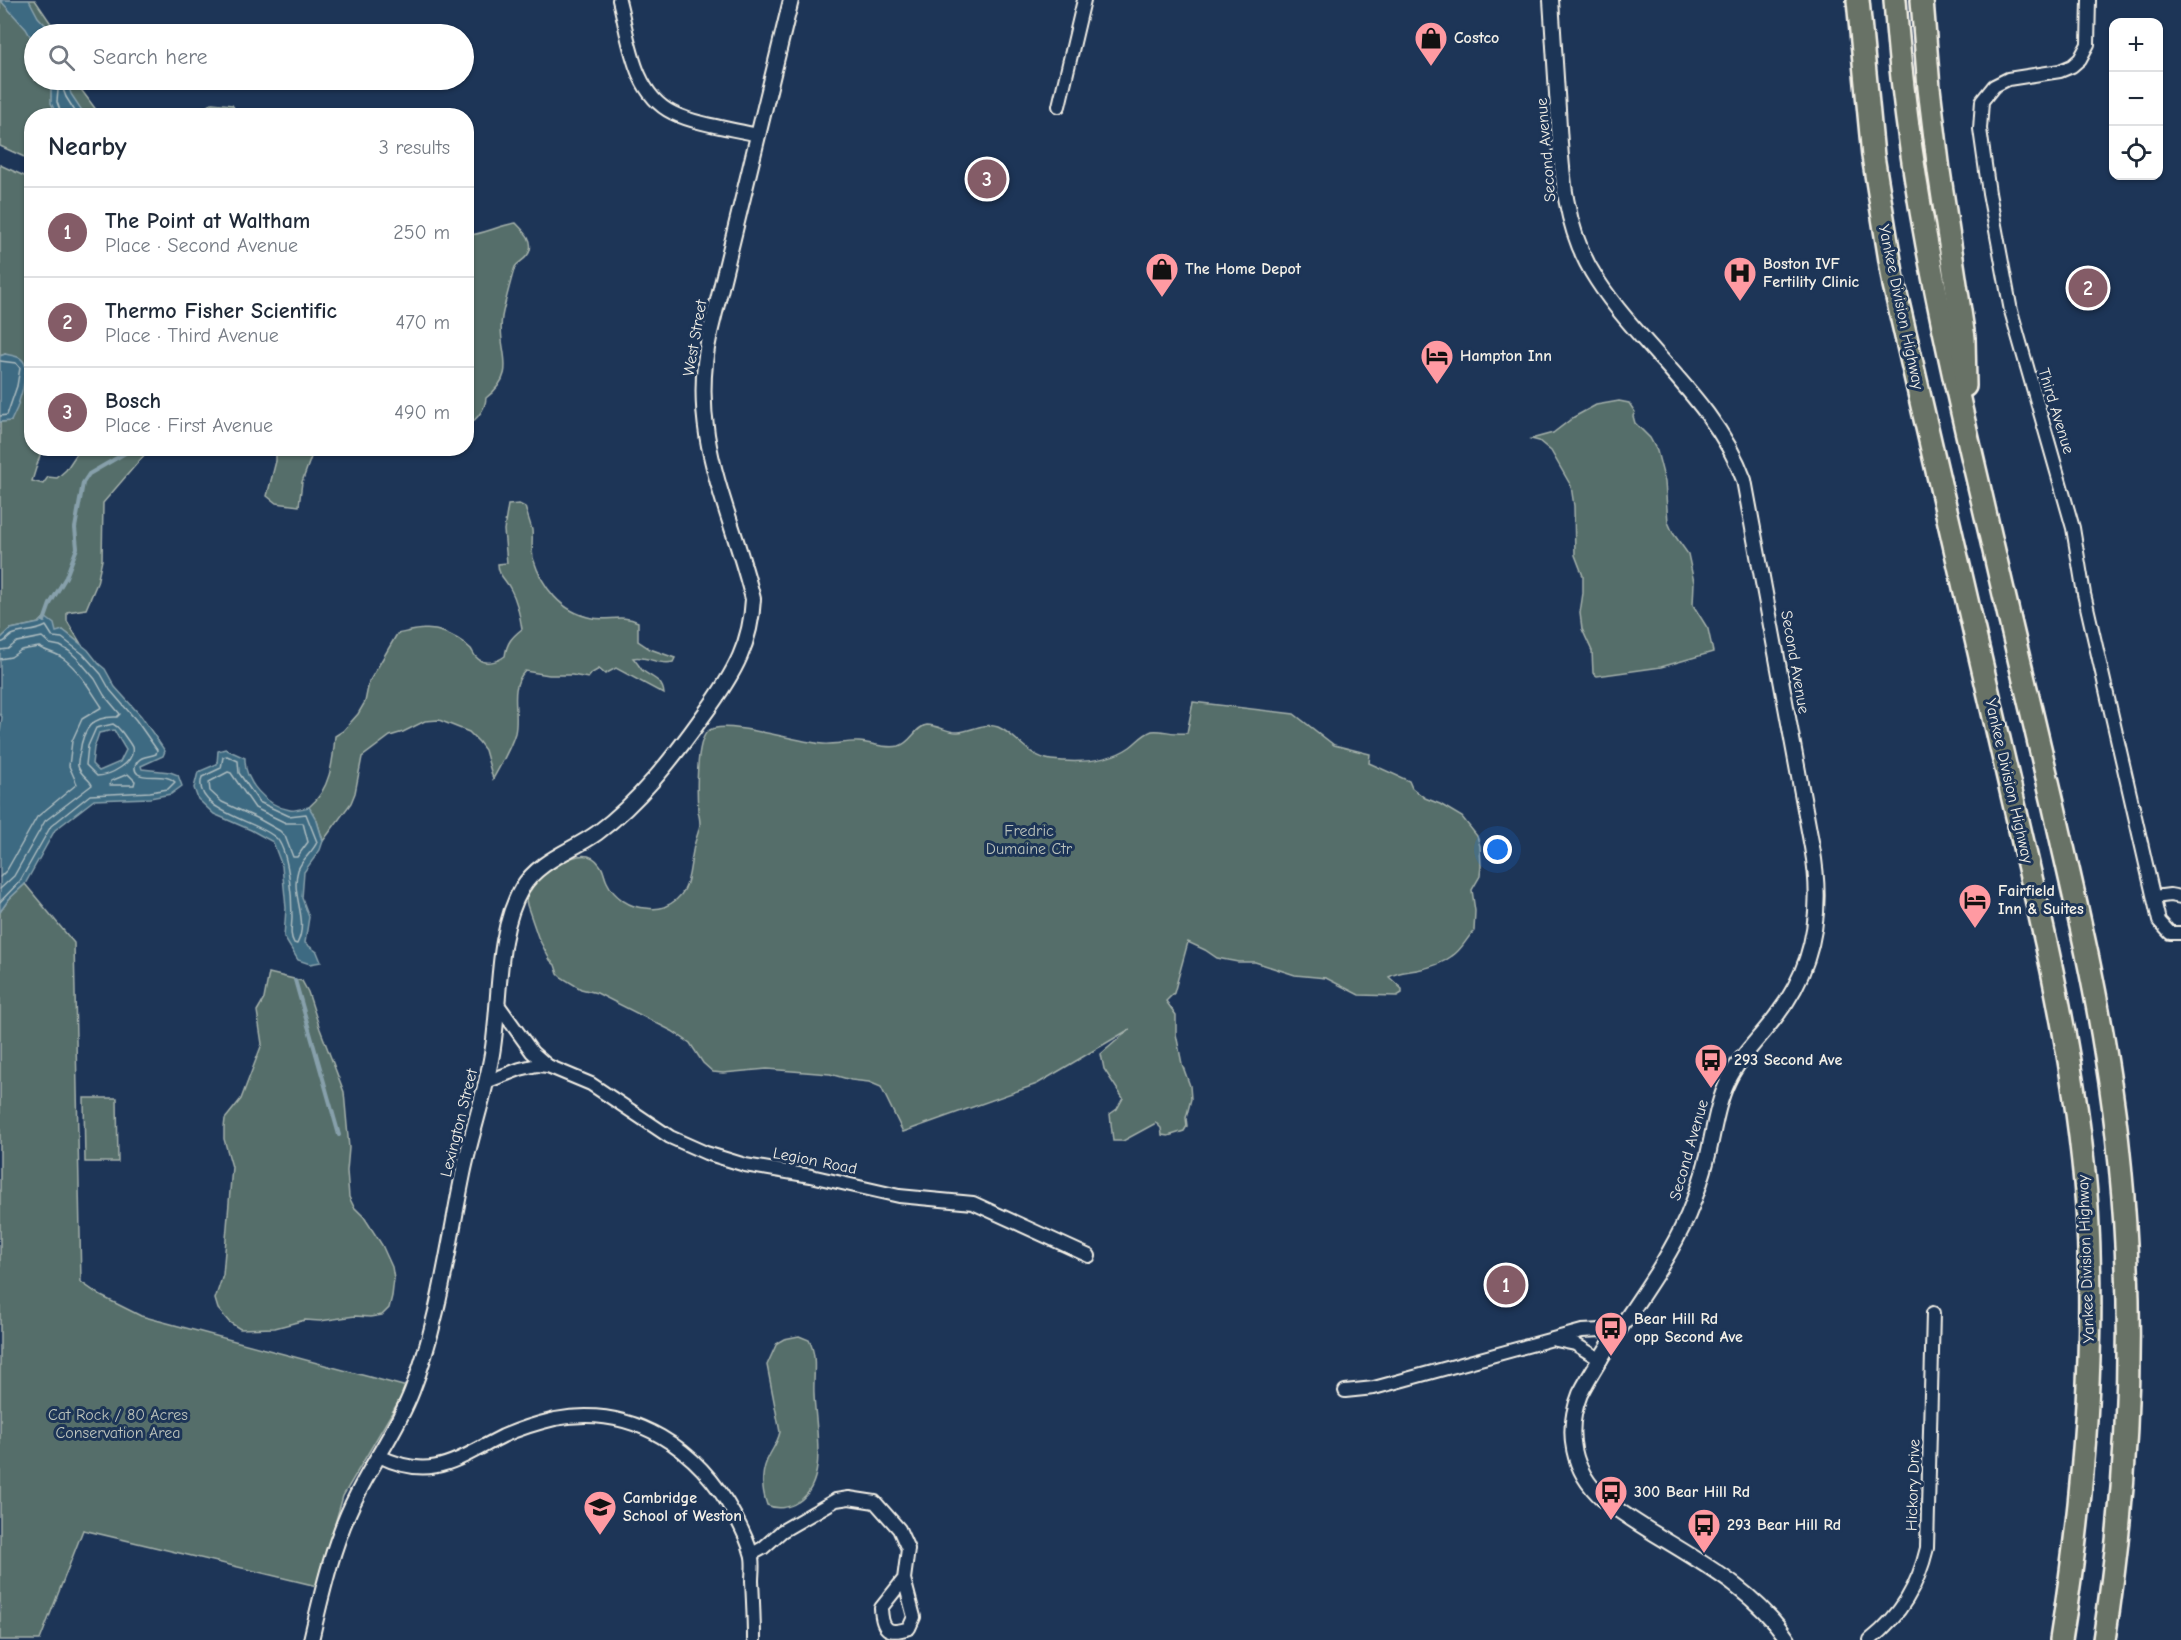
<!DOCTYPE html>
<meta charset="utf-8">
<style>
body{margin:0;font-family:"Comic Neue",sans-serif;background:#f6f6f7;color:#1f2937}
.controls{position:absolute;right:18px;top:18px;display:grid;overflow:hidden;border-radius:12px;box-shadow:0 2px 4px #0004}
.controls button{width:54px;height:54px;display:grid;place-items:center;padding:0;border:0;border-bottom:2px solid #e0e1e3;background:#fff;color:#1f2937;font:30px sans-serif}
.you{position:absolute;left:1498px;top:850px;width:21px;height:21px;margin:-15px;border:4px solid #fff;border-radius:50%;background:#1a73e8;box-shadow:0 0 0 9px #1a73e833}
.badge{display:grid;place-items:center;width:39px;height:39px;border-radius:50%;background:#845c67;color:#fff;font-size:20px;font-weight:700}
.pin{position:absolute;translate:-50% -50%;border:3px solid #fff;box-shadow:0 2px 6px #0006}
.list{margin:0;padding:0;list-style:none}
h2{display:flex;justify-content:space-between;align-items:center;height:78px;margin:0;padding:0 24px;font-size:26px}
h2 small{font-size:20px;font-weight:400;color:#747a83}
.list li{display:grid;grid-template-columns:39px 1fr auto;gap:18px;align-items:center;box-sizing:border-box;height:90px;padding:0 24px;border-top:2px solid #e0e1e3}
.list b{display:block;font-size:22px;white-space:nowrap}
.list p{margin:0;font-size:20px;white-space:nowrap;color:#747a83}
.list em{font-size:20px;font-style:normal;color:#747a83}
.icon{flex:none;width:33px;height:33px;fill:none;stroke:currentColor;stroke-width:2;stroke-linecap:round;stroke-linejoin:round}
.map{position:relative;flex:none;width:2181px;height:1640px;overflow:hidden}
.search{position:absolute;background:#fff;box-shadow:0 2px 4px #0004;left:24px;top:24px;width:450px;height:66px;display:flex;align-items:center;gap:15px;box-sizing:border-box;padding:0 21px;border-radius:33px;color:#747a83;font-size:22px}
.panel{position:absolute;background:#fff;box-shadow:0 2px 4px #0004;left:24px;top:108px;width:450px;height:348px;border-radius:24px}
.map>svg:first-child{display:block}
.green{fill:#546e6b;stroke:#a4b0aa;stroke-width:1.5}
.water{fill:#3e6a82;stroke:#87a0ab;stroke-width:1.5;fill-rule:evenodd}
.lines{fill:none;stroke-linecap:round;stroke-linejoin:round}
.shore{stroke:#abbbbf;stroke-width:1.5}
.stream{stroke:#87a0ab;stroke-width:4}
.minor-casing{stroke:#f4f1e8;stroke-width:16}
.tertiary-casing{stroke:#f4f1e8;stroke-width:18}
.motorway-casing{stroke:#f4f1e8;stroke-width:26}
.minor{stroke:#1d3557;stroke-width:12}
.tertiary{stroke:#1d3557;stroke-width:14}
.motorway{stroke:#687266;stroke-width:21}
.labels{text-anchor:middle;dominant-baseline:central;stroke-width:6;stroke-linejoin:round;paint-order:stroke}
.poi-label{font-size:16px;font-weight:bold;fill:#f4f1e8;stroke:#1d3557;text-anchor:start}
.street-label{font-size:16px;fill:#f4f1e8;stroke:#1d3557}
.park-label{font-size:16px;fill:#bcc3bc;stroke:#1d3557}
</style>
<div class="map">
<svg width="2181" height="1640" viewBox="0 0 2181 1640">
<rect width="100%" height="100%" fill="#1d3557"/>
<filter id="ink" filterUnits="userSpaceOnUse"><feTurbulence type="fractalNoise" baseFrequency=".0167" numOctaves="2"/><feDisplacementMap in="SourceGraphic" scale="12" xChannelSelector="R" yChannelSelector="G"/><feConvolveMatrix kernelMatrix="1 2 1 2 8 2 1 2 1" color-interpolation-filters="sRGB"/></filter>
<g filter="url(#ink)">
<g class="green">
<path d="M0,0H35L58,34H34V80H74L100,115L32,116L31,160L0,146Z"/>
<path d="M212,103L232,105L239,115H199L201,110Z"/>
<path d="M0,165L31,179L32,448L42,449L32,481L43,484L48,477L57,478L66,470L80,449H152L146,453L103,503L102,560L97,583L86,609L67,612V621L81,644L63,630L56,633L45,617L39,623L11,629L0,639V422L11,421L5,354L0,356Z"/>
<path d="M516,223C523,231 533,238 530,250C528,259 519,261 515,267C513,272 503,310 502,317C496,351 521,371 486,398C485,411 477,419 467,426V235C479,236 500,225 516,223Z"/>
<path d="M1619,401L1629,403L1635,412L1633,416L1635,423L1650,438L1657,451L1665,482L1668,522L1673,533L1688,554L1694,582L1693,605L1708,629L1713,652L1661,667L1597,676L1593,673L1592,651L1582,629L1580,613L1583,593V576L1575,555L1574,506L1571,486L1551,451L1539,441L1531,439L1553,433L1574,417L1596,405Z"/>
<path d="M276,449H314L302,482L299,506L276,503L267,496L276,461Z"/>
<path d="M519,504L525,507C527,514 530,522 532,530C533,539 531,548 533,558C542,587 561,612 592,618C609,621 623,614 638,622V641L650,649L675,658L673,662C659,666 646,655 633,658C636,661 639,666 642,670C651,678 663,679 664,694L616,668L605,674L599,669L592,673L588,678L572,675H549L525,671C508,689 520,711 515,733C510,750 501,764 493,779L485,750L479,742L469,732L439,720L425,721L403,732L390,736L362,757L355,793L351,803L323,841L317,821L309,807C330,790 333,762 335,736L343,731L358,714L365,702L369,682L397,634C412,631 428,626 443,632C452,635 464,642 471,649C473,652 474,655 476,657C484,666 497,662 505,656C507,642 512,637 522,629C520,616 517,601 511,590C506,579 498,576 498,564L507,563L504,530L508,505Z"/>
<path d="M1193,702L1294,714L1334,745L1370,754L1369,763L1409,781L1412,788L1425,798L1440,804L1462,817L1477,836L1480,846L1481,866L1480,876L1472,890L1475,911L1474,931C1465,940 1462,950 1452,956C1443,963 1428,968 1417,970C1406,972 1399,971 1389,977L1402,989V993L1397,996L1359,995L1326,978L1295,975L1255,962H1238L1217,958L1205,950L1188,942L1174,993L1166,1001L1176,1015V1034L1182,1064L1190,1086L1191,1099L1186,1118L1187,1126L1184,1131L1168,1136L1162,1135L1161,1128L1156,1123L1123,1141H1113L1110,1114L1117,1109L1123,1098L1104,1069L1101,1054L1130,1029L1037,1084L903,1132L881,1087L869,1082L851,1080L830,1074L767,1069L723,1073L713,1072L703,1063L690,1043L672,1031L597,993L581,989L561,977L558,974L555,965L550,960L538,937L527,905L525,893C538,879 582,837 600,865C604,870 604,876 607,882C614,897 630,908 646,908C652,909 659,909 664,907C691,896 688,875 693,851C694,842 699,833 700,824C700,820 699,815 698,811C697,794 695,742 708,731C724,718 800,743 823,744C835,745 847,741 859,742C873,743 885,749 899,746C911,743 916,726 927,725C938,725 948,733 958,732C972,731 983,722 998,727C1018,736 1028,757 1051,760C1077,763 1107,763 1130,747C1137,742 1143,734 1152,731C1160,729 1175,735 1187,733Z"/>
<path d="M25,884L74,943L81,1282L101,1296L141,1316L407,1387L343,1496L317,1586L83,1530L40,1640H0V912L9,899Z"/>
<path d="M269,973L302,981L308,992L320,1029L344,1092L349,1148L347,1171L349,1197L354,1207L364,1217L382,1245L392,1267L394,1279L392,1296L389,1308L382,1315L370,1317L355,1316L320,1321L305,1320L275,1328L240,1329L229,1322L218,1309L215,1299L223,1275L232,1167L224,1139V1128L225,1119L241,1099L262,1044L257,1011L264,999Z"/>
<path d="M84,1098H117L118,1162H85Z"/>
<path d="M799,1336L809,1340C818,1357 813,1375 814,1394C815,1426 829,1483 798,1502C789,1508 777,1510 767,1505C761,1488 761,1470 770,1454C775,1445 778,1441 780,1432L767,1365L777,1343L784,1339Z"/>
</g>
<g class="water">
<path d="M0,0H29L38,17L54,34H34V43L26,29Z"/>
<path d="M51,80H67L71,94L85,115H57L51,103Z"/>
<path d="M5,354C15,356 23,356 26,367L23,388L17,408L11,421L0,422V356Z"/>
<path d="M45,617L54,624L56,632L63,630L88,650L99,664L105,669L115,687L141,716L165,751L163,756L141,766L142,769L170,772L178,775L182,786L171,794L150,798L94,800L55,830L25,884L9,899L0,912V733L2,717L0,714V639L11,629L39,623ZM114,730L126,750L120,762L99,771L92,764L94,748L99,733Z"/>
<path d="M225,749L245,758C244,781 266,806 290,810C295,811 303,808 309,807L317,821L323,841L320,850L304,872L302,898L309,917L305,943L317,952L321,962L310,964L298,960L284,937L286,908L282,866L273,842L251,830L214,814L198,799L194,788L198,772L217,764L218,751Z"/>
</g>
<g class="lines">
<g class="shore">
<path d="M62,116L57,102L58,90L60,87L63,89L66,97L78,116"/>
<path d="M0,361L16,363L20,368L17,386L7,415L0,416"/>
<path d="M0,643C7,642 7,638 12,635C22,630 34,633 46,626L53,637L62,638L83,654L101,674L110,690L136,720L157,750L156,754C151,756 146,756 142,758C136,761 132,769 138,774C147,780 165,772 175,782L168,789L150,792L90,795L51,826L20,881L0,902"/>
<path d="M0,650L8,649L17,642L42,637L50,644L60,646L69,651L78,659L95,679L104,695L120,714L117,717C92,716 83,728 80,752C79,756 77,762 78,766C80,775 89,778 92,785L45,821L14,876L0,889"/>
<path d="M0,659L11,657L21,650L39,647C47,652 57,653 64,659C79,670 92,692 102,707L82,719L72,741L69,766L77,784L37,817L7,870L0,877"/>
<path d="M113,724C119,727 120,730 124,735C126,738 130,743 132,747C136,763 109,776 97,776L86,765L88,746L96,728Z"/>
<path d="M227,756L238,761L239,773L259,802L289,816L306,814L317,842C313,852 302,859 298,870C290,896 310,919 297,944L294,943C289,934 292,927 292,917C292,899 289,848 275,837C257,821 191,810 202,777L221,768L223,757Z"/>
<path d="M228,772L231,773L255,808L286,823H303L308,842L297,857H293L285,836L280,831L257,818L222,802L210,791L209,782Z"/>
<path d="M128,774L135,781L134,785H110L111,781Z"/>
</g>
<g class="stream">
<path d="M44,621L50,604L66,577L77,548L75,528L83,483L89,474L134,448"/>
<path d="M295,980L339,1135"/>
</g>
<defs>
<g id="minor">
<path d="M619,0C629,38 633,94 673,113C695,124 733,129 758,135"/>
<path d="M2089,0L2088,44L2080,59L2072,66L2060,71L2008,79L1994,86L1982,101L1980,129L1989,193L2011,311L2073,528L2084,594L2159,921L2170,933H2181"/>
<path d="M1059,106L1084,0"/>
<path d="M2154,897L2170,895L2181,897"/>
<path d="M499,1006L532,1052L548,1066"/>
<path d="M486,1082L520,1069L537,1065L548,1066L591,1084L670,1137L706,1153L745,1165L811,1176L899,1196L973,1203L1089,1256"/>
<path d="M1556,1340L1575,1344L1601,1360"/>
<path d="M1345,1391L1374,1388L1582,1331L1602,1330L1617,1335"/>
<path d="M379,1456C432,1482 457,1459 503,1436C519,1429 538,1423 555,1419C634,1404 699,1449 735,1516C741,1527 748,1541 751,1553C754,1561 752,1572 752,1581C753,1600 754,1620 754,1640"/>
<path d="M752,1554L763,1548L782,1531L836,1500L849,1498L875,1502L899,1529L908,1549L904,1579L914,1617L909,1628C888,1635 882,1630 881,1608L904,1579"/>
<path d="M1870,1640C1901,1615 1918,1586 1927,1548L1933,1313"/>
</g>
<g id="tertiary">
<path d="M1551,0C1553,36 1556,73 1558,109C1561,168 1563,229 1597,280C1641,348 1716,402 1744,480L1812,847C1823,907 1815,966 1777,1015C1761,1037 1740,1056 1728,1081C1717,1104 1714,1129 1708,1155C1703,1175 1696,1196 1688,1215C1660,1279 1612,1332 1580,1394C1565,1432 1572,1471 1603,1499C1663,1546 1744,1574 1788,1640"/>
<path d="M311,1640C322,1592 334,1539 357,1495C374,1460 398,1428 412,1391C439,1322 448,1247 463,1174C471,1134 485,1095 492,1054C501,1002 495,934 522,888C539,860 572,851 597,833C639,802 673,758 703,716C717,697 731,677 740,656C748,638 752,619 753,599C730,505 687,435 710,333L791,0"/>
</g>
<g id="motorway">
<path d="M1858,0L1873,156L1894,285L2040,916C2062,1012 2080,1109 2087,1207C2096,1353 2084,1496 2061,1640"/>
<path d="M1895,0C1906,165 1941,325 1979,486C2003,592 2028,697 2053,803C2072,888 2093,972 2106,1057C2138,1251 2134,1447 2104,1640"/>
<path d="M1922,0L1929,88L1939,171L1964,338L1965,386"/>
</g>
</defs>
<use href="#minor" class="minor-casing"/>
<use href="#tertiary" class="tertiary-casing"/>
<use href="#motorway" class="motorway-casing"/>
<use href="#minor" class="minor"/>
<use href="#tertiary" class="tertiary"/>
<use href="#motorway" class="motorway"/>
</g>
</g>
<defs>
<symbol id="shop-pin" viewBox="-11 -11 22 30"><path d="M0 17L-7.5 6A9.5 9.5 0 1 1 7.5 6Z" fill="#ff9aa2" stroke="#1d3557"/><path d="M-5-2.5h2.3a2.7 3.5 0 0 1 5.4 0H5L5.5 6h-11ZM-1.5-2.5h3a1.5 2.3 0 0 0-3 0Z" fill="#111"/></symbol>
<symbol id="hospital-pin" viewBox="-11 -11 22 30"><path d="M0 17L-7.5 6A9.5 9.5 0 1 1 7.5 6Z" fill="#ff9aa2" stroke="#1d3557"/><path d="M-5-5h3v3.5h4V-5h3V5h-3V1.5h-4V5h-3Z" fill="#111"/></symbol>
<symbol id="hotel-pin" viewBox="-11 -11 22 30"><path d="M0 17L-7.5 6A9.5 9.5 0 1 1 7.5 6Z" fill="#ff9aa2" stroke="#1d3557"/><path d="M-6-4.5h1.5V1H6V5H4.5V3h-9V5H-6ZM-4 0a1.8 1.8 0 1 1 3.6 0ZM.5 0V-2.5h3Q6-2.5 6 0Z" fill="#111"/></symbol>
<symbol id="bus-pin" viewBox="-11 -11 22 30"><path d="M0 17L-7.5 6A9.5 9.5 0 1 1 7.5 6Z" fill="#ff9aa2" stroke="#1d3557"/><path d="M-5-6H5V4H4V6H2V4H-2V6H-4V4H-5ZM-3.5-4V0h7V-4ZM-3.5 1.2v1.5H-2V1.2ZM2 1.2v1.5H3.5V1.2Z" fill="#111"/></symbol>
<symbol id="school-pin" viewBox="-11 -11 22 30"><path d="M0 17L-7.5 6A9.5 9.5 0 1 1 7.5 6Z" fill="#ff9aa2" stroke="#1d3557"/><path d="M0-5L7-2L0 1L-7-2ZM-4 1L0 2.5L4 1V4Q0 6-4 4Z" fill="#111"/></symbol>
</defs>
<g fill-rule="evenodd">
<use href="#shop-pin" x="1412" y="19" width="38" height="52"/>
<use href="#shop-pin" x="1143" y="250" width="38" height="52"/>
<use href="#hospital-pin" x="1721" y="254" width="38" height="52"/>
<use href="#hotel-pin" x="1418" y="337" width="38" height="52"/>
<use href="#hotel-pin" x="1956" y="881" width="38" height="52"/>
<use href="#bus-pin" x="1692" y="1041" width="38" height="52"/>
<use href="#bus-pin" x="1592" y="1309" width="38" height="52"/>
<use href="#bus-pin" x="1592" y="1473" width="38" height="52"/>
<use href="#school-pin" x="581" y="1488" width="38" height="52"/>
<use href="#bus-pin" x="1685" y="1506" width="38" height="52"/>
</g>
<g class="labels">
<g class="poi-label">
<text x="1454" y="38">Costco</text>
<text x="1763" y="264">Boston IVF<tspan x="1763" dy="18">Fertility Clinic</tspan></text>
<text x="1185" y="269">The Home Depot</text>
<text x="1460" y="356">Hampton Inn</text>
<text x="1998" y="891">Fairfield<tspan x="1998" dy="18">Inn &amp; Suites</tspan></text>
<text x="1734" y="1060">293 Second Ave</text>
<text x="1634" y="1319">Bear Hill Rd<tspan x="1634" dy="18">opp Second Ave</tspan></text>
<text x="1634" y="1492">300 Bear Hill Rd</text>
<text x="623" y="1498">Cambridge<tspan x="623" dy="18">School of Weston</tspan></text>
<text x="1727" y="1525">293 Bear Hill Rd</text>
</g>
<g class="street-label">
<text transform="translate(1546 150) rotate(-95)">Second Avenue</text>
<text transform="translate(1901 307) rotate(78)">Yankee Division Highway</text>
<text transform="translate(695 338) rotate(-80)">West Street</text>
<text transform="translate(2056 411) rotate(73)">Third Avenue</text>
<text transform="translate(1795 662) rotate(80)">Second Avenue</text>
<text transform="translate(2009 781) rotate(77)">Yankee Division Highway</text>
<text transform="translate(459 1123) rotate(-76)">Lexington Street</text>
<text transform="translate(1689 1150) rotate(-74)">Second Avenue</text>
<text transform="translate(815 1161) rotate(11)">Legion Road</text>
<text transform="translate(2086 1259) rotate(-92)">Yankee Division Highway</text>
<text transform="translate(1913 1485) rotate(-88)">Hickory Drive</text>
</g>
<g class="park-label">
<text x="1029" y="831">Fredric<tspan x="1029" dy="18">Dumaine Ctr</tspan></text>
<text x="118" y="1415">Cat Rock / 80 Acres<tspan x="118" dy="18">Conservation Area</tspan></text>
</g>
</g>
</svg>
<div class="controls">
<button>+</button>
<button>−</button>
<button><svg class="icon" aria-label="locate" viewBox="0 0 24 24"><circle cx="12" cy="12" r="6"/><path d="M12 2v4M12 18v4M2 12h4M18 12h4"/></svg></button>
</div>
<div class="you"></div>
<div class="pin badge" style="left:1506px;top:1285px">1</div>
<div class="pin badge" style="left:2088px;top:288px">2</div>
<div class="pin badge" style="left:987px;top:179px">3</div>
<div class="search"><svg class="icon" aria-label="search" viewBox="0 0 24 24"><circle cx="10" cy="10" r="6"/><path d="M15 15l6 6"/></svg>Search here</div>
<section class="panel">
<h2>Nearby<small>3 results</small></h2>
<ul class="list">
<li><span class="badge">1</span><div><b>The Point at Waltham</b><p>Place · Second Avenue</p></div><em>250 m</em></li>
<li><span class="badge">2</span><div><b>Thermo Fisher Scientific</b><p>Place · Third Avenue</p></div><em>470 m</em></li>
<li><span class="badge">3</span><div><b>Bosch</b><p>Place · First Avenue</p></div><em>490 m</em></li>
</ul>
</section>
</div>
